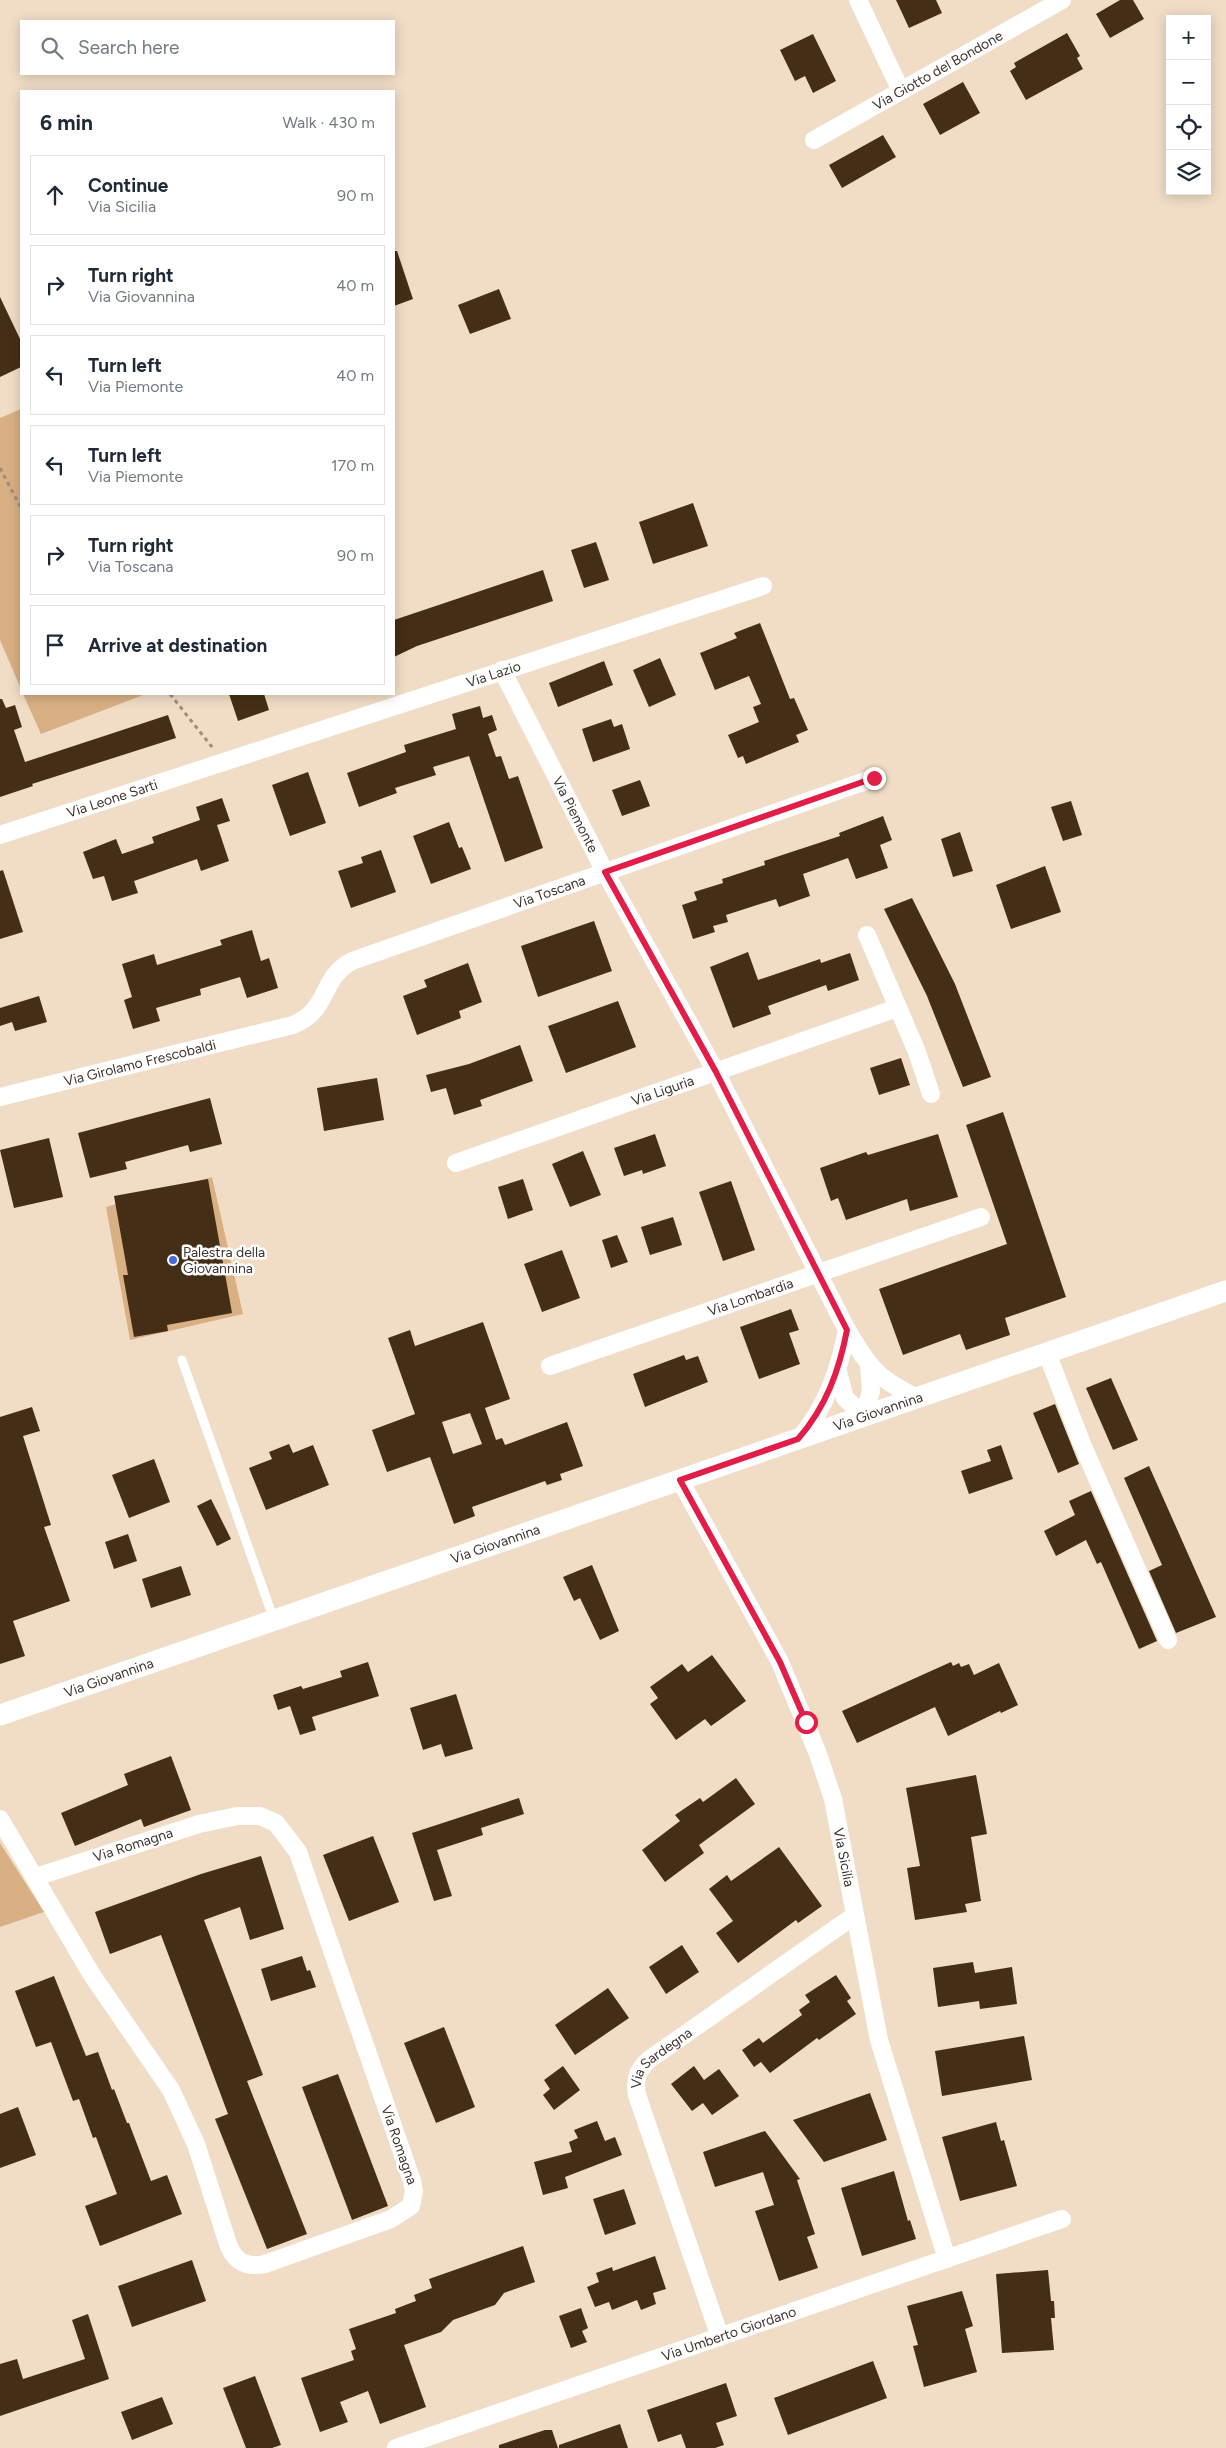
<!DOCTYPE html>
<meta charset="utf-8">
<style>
body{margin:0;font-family:Figtree,sans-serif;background:#f6f6f7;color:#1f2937}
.controls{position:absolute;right:15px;top:15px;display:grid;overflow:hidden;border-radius:0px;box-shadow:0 2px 12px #0003}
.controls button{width:45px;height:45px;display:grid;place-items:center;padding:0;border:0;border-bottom:1px solid #e0e1e3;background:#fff;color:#1f2937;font:25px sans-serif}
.stop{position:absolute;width:15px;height:15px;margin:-11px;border:4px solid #e11d48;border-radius:50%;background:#fff}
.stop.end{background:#e11d48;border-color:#fff;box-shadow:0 1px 5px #0008}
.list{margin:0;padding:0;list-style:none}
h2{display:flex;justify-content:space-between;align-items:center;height:65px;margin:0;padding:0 20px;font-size:21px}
h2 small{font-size:16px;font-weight:400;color:#747a83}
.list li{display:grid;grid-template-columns:32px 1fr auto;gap:15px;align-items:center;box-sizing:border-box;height:80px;margin:0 10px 10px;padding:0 10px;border:1px solid #e0e1e3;border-radius:0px}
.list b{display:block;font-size:19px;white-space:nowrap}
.list p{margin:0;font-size:16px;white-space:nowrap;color:#747a83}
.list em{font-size:16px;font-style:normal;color:#747a83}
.icon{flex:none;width:28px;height:28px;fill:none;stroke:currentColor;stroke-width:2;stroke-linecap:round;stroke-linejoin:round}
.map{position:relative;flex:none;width:1226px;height:2448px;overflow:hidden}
.search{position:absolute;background:#fff;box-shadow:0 2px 12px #0003;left:20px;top:20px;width:375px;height:55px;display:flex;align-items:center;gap:12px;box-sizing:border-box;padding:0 18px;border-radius:0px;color:#747a83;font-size:19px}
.panel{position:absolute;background:#fff;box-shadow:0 2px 12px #0003;left:20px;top:90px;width:375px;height:605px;border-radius:0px}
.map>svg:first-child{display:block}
.green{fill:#d8b083}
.building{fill:#442e15;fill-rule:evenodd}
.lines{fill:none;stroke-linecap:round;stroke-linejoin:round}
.path{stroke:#9c8e7e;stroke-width:3;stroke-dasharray:4 4;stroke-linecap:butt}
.service{stroke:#fff;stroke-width:9}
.minor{stroke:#fff;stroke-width:18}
.tertiary{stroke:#fff;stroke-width:21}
.route{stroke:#e11d48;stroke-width:6}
.poi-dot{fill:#446cde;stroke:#fff;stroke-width:2}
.labels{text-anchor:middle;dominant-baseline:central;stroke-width:5;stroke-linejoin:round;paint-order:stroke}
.street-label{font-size:14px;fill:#3d352c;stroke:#fff}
.poi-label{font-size:14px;fill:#3d352c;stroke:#fff;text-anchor:start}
</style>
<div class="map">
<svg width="1226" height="2448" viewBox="0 0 1226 2448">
<rect width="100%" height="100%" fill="#f1ddc6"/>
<g class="green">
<path d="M21,409V689L0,640V418Z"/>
<path d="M23,694H146L41,734Z"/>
<path d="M212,1177L243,1314L130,1340L106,1207Z"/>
<path d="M0,1843L44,1912L0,1927Z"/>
</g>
<g class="building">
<path d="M896,0H936L942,13L909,28Z"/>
<path d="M1120,0H1133L1144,19L1110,38L1096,14Z"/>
<path d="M1067,33L1080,56L1077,58L1083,69L1026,100L1010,71L1016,67L1014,63Z"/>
<path d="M813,34L836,81L813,93L805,76L795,81L780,50Z"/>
<path d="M963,82L980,113L940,135L923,104Z"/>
<path d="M883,135L896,157L842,188L829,165Z"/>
<path d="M394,251H397L413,299L394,306Z"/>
<path d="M499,289L511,319L470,334L458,305Z"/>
<path d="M0,297L21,341V367L0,377Z"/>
<path d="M693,503L708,546L653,564L639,522Z"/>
<path d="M596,542L609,580L584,588L571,550Z"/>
<path d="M543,570L553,601L417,646L394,657V620Z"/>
<path d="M760,623L790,699L794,698L808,730L796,735L799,742L746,764L743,756L738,758L728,735L759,722L753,707L761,704L749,676L715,690L700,653L737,638L734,633Z"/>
<path d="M660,658L676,695L649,707L633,670Z"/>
<path d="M604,661L613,685L558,707L549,683Z"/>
<path d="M229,694H264L269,710L238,721Z"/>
<path d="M0,699H2L6,708L15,705L22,727L14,730L25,762L168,715L176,738L32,784L33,786L0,797Z"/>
<path d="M480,706L483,718L492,715L497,730L488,734L496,757L501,756L509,779L518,776L543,848L505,862L469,756L433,767L436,775L395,788L397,793L359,807L347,773L406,752L404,745L456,729L452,714Z"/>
<path d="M611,719L614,727L622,724L630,749L593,762L582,729Z"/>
<path d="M308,772L326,823L290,836L272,785Z"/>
<path d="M640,780L650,806L622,816L612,790Z"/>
<path d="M222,798L230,821L217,825L229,861L201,871L197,859L134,881L138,893L112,901L104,876L93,879L83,852L116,839L122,854L154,843L152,837L200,820L196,807Z"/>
<path d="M1071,801L1082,835L1063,841L1051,807Z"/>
<path d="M883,816L892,840L880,845L888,868L856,879L848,858L803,874L810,896L779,907L776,899L726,915L728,922L713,926L715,932L693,939L682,905L697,900L694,892L723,883L722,879L765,865L764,861L840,836L839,833Z"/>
<path d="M449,822L459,848L462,847L471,869L431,884L413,836Z"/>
<path d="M960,832L973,871L953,877L941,839Z"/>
<path d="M381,850L396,892L351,908L338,871L363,863L361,857Z"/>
<path d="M1045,866L1061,912L1011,929L996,885Z"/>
<path d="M3,870L23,932L0,939V871Z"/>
<path d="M912,898L955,984L991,1077L963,1087L927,996L884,909Z"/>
<path d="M594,921L612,971L538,997L521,946Z"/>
<path d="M252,930L261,961L269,958L278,988L247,998L240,977L200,989L201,995L156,1008L160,1021L133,1029L124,1000L132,997L122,964L154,954L157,965L222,945L220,940Z"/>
<path d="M748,952L758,980L820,959L821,963L850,953L859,980L828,991L826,985L768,1006L771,1014L733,1028L710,967Z"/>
<path d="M468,963L482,1002L459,1011L461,1018L417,1035L403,996L427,987L424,980Z"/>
<path d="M39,996L47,1022L15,1031L12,1022L0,1026V1008Z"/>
<path d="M618,1001L636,1047L566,1073L548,1026Z"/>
<path d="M520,1045L533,1081L480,1100L482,1106L454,1115L446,1088L431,1092L426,1075L469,1064Z"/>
<path d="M901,1058L910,1085L879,1095L870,1068Z"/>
<path d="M377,1078L384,1120L324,1131L317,1088Z"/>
<path d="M210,1098L222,1144L190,1152L188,1145L125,1162L127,1169L90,1178L78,1133Z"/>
<path d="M1003,1112L1066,1297L1005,1318L1010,1335L966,1350L960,1334L903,1355L879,1289L1007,1244L966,1125Z"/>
<path d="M655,1134L666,1166L643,1174L642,1170L624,1176L614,1148Z"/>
<path d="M938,1134L958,1197L910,1211L907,1199L846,1220L838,1198L831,1201L820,1168L866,1152L868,1155Z"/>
<path d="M49,1138L63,1197L14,1208L0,1150Z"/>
<path d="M583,1151L601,1195L570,1207L552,1164Z"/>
<path d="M208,1179L232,1313L167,1325L168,1331L134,1337L123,1275H128L114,1196Z"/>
<path d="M523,1179L533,1210L508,1219L498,1187Z"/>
<path d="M731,1181L755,1250L723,1261L699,1192Z"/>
<path d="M673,1217L682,1245L650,1255L641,1227Z"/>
<path d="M617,1235L628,1262L611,1268L602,1240Z"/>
<path d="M562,1250L580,1298L542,1312L524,1264Z"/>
<path d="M791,1309L799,1330L789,1333L800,1364L759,1379L740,1327Z"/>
<path d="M483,1322L510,1399L485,1408L496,1440L502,1438L505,1445L567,1422L583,1466L560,1474L562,1480L547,1485L545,1481L472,1507L475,1516L454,1524L430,1457L387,1472L372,1430L415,1414L388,1338L410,1330L415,1346ZM470,1413L482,1444L453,1454L442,1422Z"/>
<path d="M684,1355L686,1360L698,1356L708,1382L645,1407L633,1374Z"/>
<path d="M1111,1378L1138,1440L1113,1450L1086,1388Z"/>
<path d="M1055,1404L1079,1464L1058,1473L1033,1413Z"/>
<path d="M32,1407L40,1431L23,1436L51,1525L44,1527L70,1601L13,1621L25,1656L0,1664V1417Z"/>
<path d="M289,1444L293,1453L313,1445L329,1485L266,1510L249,1468L272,1459L269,1452Z"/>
<path d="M1001,1445L1013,1479L969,1494L961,1471L991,1461L987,1450Z"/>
<path d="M154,1459L170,1502L129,1518L112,1475Z"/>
<path d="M1149,1466L1216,1617L1176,1633L1149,1571L1162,1565L1124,1478Z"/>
<path d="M1091,1491L1157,1641L1139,1649L1101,1562L1097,1564L1086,1540L1056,1556L1044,1531L1075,1515L1069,1501Z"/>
<path d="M211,1499L231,1539L217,1546L197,1506Z"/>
<path d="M128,1534L137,1561L114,1569L105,1542Z"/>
<path d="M592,1565L619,1631L600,1640L580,1598L574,1601L563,1577Z"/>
<path d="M181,1566L191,1595L151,1608L142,1579Z"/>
<path d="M712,1655L746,1701L711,1726L705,1719L676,1740L650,1704L658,1698L650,1687L682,1664L688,1672Z"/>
<path d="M368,1662L379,1696L312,1717L316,1730L300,1735L290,1706L278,1710L273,1695L301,1686L303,1689L342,1677L340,1671Z"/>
<path d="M951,1662L953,1666L959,1663L961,1667L969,1664L974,1675L999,1663L1018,1705L1001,1713L1000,1711L948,1736L935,1707L857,1743L842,1711Z"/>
<path d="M456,1694L473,1749L445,1757L441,1744L423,1750L410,1708Z"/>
<path d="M171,1756L191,1810L144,1827L141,1819L75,1846L61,1813L128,1785L124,1774Z"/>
<path d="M976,1775L987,1834L971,1837L981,1901L965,1904L967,1912L915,1920L907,1868L920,1866L906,1788Z"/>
<path d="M736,1778L755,1804L699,1845L704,1853L665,1882L642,1850L680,1821L675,1815L700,1798L703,1802Z"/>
<path d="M519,1798L524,1814L481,1828L483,1835L437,1850L452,1896L434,1901L412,1833Z"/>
<path d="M373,1836L399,1902L349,1921L323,1855Z"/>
<path d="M779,1847L822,1906L798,1923L796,1920L738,1963L716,1933L733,1921L709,1889L727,1875L731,1881Z"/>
<path d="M261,1856L284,1929L250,1940L240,1907L204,1920L263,2075L247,2081L307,2234L267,2249L215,2119L228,2114L161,1935L110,1954L95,1912L201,1874Z"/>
<path d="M682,1945L699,1972L666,1994L649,1967Z"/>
<path d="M302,1956L307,1971L310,1970L316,1987L271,2001L261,1969Z"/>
<path d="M973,1962L975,1973L1012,1967L1017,2004L980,2009L979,2001L938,2007L933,1968Z"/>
<path d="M836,1975L851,1998L847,2001L856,2014L819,2040L817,2038L770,2073L761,2062L754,2067L742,2050L759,2038L763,2043L802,2015L799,2010L810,2002L805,1995Z"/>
<path d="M54,1976L86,2056L98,2052L112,2090L114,2089L127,2123H129L151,2181L167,2175L182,2214L100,2246L85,2206L117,2194L96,2137L93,2138L79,2099L73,2101L51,2042L36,2047L15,1991Z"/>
<path d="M608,1988L629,2018L575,2055L555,2025Z"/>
<path d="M444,2027L475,2107L436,2123L404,2043Z"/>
<path d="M1024,2036L1032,2080L942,2096L935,2051Z"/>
<path d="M563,2066L580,2090L554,2110L543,2095L550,2089L544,2080Z"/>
<path d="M694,2066L704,2080L719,2069L739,2096L712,2115L703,2103L692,2111L671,2084Z"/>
<path d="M338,2074L388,2206L352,2220L302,2087Z"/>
<path d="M870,2093L887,2140L824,2162L793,2120Z"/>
<path d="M18,2107L36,2155L0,2168V2114Z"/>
<path d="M597,2121L605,2141L615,2137L622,2155L565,2177L568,2188L543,2195L534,2162L572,2152L569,2142L578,2138L574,2130Z"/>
<path d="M996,2122L1001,2141L1004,2140L1017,2186L960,2201L942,2137Z"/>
<path d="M765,2131L800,2179L797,2180L815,2234L807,2237L818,2268L779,2281L755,2211L774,2205L763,2172L715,2187L703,2152Z"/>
<path d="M894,2171L908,2221L910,2220L916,2239L862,2256L841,2188Z"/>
<path d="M624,2189L636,2224L605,2235L593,2199Z"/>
<path d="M523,2246L535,2282L504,2293L495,2305L453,2320L441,2332L404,2345L426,2407L380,2424L368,2391L340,2402L348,2422L320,2432L301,2378L354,2360L351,2351L356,2349L349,2329L396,2313L395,2309L416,2301L414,2295L432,2288L429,2279Z"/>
<path d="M655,2256L666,2289L653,2293L656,2304L641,2310L637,2300L612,2310L609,2302L595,2307L587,2287L599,2282L596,2273L612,2267L613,2271Z"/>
<path d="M192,2260L206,2301L132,2327L118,2286Z"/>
<path d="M1048,2270L1051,2301H1054L1055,2318H1051L1054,2350L1002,2353L996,2274Z"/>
<path d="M962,2291L973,2326L965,2329L977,2372L924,2387L913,2346L918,2345L907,2306Z"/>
<path d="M581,2308L588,2328L582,2331L587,2342L571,2348L559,2316Z"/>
<path d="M88,2314L109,2379L0,2416V2364L17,2359L23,2379L85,2359L72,2320Z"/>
<path d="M873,2361L887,2398L788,2435L774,2398Z"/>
<path d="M255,2376L281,2445L272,2448H246L223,2388Z"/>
<path d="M726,2383L737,2416L716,2423L724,2445L715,2448H686L681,2434L658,2442L647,2410Z"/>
<path d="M162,2397L173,2424L132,2440L121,2412Z"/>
<path d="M620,2424L628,2448H559V2445Z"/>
<path d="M545,2430H552L558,2448H499V2445Z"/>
</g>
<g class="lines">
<g class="path">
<path d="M0,468L21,508"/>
<path d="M170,694L212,747"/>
</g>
<path class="service" d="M182,1360L274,1620"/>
<g class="minor">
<path d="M858,0L901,91"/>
<path id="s1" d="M814,140L1062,0"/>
<path id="s2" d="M502,670L605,872L716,1072L847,1330C871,1369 875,1377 917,1398"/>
<path id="s3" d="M0,835L763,586"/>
<path d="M867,935L917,1052L931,1094"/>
<path id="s4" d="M0,1097L293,1025C330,1010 320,978 352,961L874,778"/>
<path id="s5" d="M456,1163L897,1008"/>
<path d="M1047,1353L1082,1444L1168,1640"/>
<path id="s6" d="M550,1366L981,1217"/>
<path d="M838,1372L845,1398L864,1416L871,1391L869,1365"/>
<path d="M799,1439C826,1407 839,1371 847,1330"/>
<path id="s7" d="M680,1480L780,1662L818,1754L833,1799L879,2040L947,2259"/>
<path d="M0,1819L92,1975L171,2090L196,2144L228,2244C235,2262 246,2268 265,2264L391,2219L411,2206L414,2191L412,2181L298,1852L276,1823L260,1816H237L199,1824L36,1877"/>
<path id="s8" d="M720,2337L637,2095C634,2079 638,2069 650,2059L855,1915"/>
<path id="s9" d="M396,2448L1062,2219"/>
</g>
<path class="tertiary" id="s10" d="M0,1715L1226,1291"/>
</g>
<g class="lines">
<path class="route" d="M806,1722L780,1662L680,1480L798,1439C826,1407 839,1371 847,1330L716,1072L605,872L874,778"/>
</g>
<circle class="poi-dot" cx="173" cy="1260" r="5"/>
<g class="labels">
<g class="street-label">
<text stroke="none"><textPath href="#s1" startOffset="142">Via Giotto del Bondone</textPath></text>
<text stroke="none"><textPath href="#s3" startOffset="519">Via Lazio</textPath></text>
<text stroke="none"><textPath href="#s3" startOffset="118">Via Leone Sarti</textPath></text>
<text stroke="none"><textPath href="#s2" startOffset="162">Via Piemonte</textPath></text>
<text stroke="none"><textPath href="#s4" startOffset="600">Via Toscana</textPath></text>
<text stroke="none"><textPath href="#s4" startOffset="144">Via Girolamo Frescobaldi</textPath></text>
<text stroke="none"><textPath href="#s5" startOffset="219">Via Liguria</textPath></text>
<text stroke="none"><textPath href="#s6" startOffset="212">Via Lombardia</textPath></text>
<text stroke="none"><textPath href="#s10" startOffset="929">Via Giovannina</textPath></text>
<text stroke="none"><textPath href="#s10" startOffset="524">Via Giovannina</textPath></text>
<text stroke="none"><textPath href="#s10" startOffset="115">Via Giovannina</textPath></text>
<text transform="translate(133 1845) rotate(-18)">Via Romagna</text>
<text stroke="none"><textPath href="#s7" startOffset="414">Via Sicilia</textPath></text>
<text stroke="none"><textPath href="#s8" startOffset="304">Via Sardegna</textPath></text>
<text transform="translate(399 2145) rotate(71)">Via Romagna</text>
<text stroke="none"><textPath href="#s9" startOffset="352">Via Umberto Giordano</textPath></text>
</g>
<g class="poi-label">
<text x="183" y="1252">Palestra della<tspan x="183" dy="16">Giovannina</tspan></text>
</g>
</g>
</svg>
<div class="controls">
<button>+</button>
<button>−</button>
<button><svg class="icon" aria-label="locate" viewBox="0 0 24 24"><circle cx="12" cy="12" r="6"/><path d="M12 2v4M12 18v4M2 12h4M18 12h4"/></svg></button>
<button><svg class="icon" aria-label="layers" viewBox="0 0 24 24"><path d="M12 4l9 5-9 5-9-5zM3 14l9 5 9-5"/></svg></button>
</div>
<div class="stop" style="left:806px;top:1722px"></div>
<div class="stop end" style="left:874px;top:778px"></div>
<div class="search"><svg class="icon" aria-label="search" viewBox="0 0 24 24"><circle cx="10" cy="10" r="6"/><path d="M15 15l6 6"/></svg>Search here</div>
<section class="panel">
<h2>6 min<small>Walk · 430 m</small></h2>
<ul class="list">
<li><svg class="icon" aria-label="ahead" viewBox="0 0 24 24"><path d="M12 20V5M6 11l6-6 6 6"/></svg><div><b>Continue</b><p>Via Sicilia</p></div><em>90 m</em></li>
<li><svg class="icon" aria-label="right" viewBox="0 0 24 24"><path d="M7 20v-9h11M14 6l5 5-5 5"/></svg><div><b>Turn right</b><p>Via Giovannina</p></div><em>40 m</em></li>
<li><svg class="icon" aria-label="left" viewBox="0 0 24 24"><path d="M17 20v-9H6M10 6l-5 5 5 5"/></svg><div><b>Turn left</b><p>Via Piemonte</p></div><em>40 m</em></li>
<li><svg class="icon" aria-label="left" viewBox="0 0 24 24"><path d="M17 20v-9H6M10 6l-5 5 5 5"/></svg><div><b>Turn left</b><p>Via Piemonte</p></div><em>170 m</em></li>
<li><svg class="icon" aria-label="right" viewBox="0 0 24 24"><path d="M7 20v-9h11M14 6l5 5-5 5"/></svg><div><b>Turn right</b><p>Via Toscana</p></div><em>90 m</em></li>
<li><svg class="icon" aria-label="arrive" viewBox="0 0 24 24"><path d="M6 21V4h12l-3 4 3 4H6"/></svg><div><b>Arrive at destination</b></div></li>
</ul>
</section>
</div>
